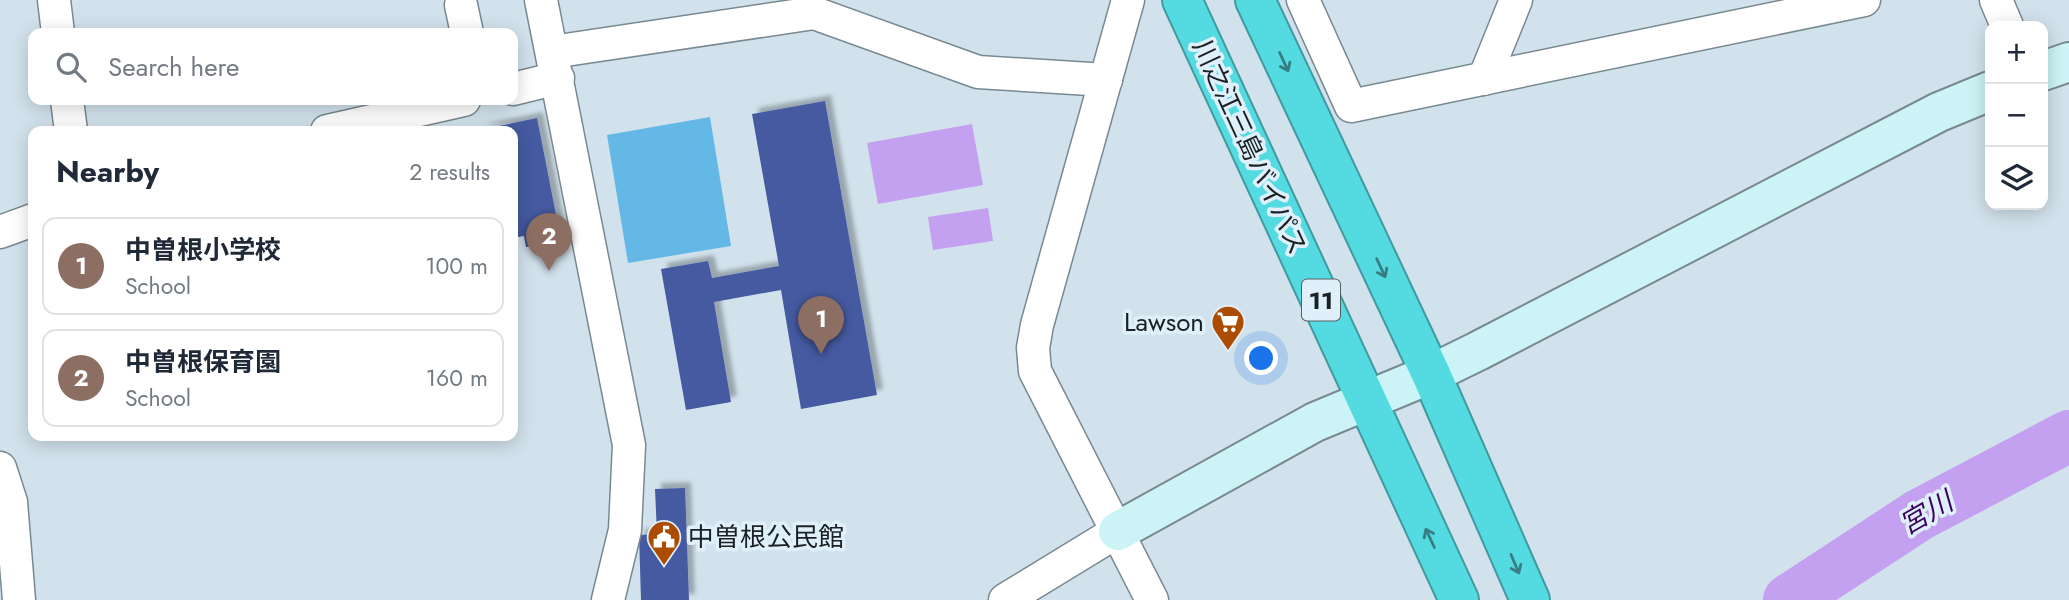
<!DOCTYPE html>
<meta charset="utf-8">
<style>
body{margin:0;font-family:Jost,"Noto Sans JP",sans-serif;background:#f6f6f7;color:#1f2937}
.controls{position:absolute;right:21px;top:21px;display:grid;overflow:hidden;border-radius:14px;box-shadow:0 4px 18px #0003}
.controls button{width:63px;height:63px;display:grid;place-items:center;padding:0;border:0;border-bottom:2px solid #e0e1e3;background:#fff;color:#1f2937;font:35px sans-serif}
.you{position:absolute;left:1262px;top:359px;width:24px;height:24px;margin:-18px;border:5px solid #fff;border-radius:50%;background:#1a73e8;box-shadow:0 0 0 10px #1a73e833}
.badge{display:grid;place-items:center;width:46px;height:46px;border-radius:50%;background:#ab4c00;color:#fff;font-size:23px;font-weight:700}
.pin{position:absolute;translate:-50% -58px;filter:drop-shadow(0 2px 4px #0008)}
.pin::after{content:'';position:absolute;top:37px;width:24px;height:21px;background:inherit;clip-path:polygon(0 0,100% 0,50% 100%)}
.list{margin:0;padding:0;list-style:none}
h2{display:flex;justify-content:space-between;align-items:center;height:91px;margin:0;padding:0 28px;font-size:30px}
h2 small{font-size:23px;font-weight:400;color:#747a83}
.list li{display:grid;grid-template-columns:46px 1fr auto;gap:21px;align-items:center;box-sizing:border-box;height:98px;margin:0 14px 14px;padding:0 14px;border:2px solid #e0e1e3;border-radius:14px}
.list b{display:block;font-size:26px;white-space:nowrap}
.list p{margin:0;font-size:23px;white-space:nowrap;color:#747a83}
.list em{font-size:23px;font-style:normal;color:#747a83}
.icon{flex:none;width:38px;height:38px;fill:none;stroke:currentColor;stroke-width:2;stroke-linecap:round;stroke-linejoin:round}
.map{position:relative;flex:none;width:2069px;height:600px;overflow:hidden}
.search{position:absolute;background:#fff;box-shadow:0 4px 18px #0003;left:28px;top:28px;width:490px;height:77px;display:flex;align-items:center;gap:18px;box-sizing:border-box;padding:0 24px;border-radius:14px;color:#747a83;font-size:26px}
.panel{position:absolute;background:#fff;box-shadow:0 4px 18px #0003;left:28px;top:126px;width:490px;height:315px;border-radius:14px}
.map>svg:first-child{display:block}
.green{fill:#64b8e6}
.water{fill:#c4a0f0}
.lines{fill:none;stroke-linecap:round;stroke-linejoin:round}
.river{stroke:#c4a0f0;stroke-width:52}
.building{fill:#455aa1;filter:url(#shadow)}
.street-casing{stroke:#798992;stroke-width:35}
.secondary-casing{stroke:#798992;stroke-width:42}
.highway-casing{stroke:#409a9f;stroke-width:42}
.street{stroke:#fff;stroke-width:32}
.secondary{stroke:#ccf4f6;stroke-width:38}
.highway{stroke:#54dbe2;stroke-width:38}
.oneway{stroke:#377e82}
.labels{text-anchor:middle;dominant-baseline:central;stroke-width:7;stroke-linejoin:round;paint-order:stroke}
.shield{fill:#dff0fa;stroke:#555e64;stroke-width:2}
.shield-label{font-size:24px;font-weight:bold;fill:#1a2023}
.street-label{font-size:26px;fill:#1a2023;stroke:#dff0fa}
.poi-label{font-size:26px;fill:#1a2023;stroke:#dff0fa;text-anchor:end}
.water-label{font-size:28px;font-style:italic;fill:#3b0163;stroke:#dff0fa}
</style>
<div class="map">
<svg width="2069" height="600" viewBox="0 0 2069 600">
<defs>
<filter id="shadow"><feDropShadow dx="6" dy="-6" stdDeviation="2" flood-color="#0004"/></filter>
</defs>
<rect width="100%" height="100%" fill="#d2e2ec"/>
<path class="green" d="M710,117L731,246L628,263L607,135Z"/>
<g class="water">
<path d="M972,124L983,185L878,204L867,143Z"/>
<path d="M988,208L993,241L933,250L928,217Z"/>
</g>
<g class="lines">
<path class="river" d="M1789,600L1919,515L2069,436"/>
</g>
<g class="building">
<path d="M825,101L877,395L801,409L781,290L714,302L731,402L686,410L661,269L708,261L712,278L779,266L752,114Z"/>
<path d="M537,118L561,240L526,247L524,236L513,238V131L479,130Z"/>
<path d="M685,488L689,600H641L639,535L657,534L655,489Z"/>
</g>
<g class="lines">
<defs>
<g id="street">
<path d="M54,0L58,33"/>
<path d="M541,0L629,445L625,530L608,600"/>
<path d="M1128,0L1037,325L1033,348L1035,371L1152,600"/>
<path d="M1303,0L1351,106L1864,0"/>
<path d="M1996,0L2007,26"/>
<path d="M461,5L467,33"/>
<path d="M552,52L814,13L978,72L1106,80"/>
<path d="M1484,79L1516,0"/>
<path d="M513,89L558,78"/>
<path d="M67,100L71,131"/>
<path d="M327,131L464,100"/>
<path d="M0,232L33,220"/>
<path d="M0,468L11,502L19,600"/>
<path d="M1005,600L1118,531"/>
</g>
<g id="secondary">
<path d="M2043,71L2069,62"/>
<path d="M1118,531L1315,422L1431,374L1478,351L1939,112L1990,91"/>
</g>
<g id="highway">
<path d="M1182,0L1459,600"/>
<path d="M1255,0L1431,374L1530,600"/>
</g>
</defs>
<use href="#street" class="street-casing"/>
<use href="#secondary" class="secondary-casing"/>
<use href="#highway" class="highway-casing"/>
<use href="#street" class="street"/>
<use href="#secondary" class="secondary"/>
<use href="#highway" class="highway"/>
</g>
<defs><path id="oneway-shaft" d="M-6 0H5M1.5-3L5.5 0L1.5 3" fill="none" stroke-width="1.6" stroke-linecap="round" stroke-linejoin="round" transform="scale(1.75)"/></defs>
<g class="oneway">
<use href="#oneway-shaft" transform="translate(1284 62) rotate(65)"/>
<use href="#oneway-shaft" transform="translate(1381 268) rotate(65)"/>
<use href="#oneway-shaft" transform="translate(1430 538) rotate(-115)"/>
<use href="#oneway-shaft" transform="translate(1515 564) rotate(67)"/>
</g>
<defs>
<symbol id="supermarket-pin" viewBox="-11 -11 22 30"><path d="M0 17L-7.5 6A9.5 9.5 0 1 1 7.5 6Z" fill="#ab4c00" stroke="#dff0fa"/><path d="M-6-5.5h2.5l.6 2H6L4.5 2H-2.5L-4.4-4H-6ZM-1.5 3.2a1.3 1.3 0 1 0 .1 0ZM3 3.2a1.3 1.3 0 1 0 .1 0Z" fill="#fff"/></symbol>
<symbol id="civic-pin" viewBox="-11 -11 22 30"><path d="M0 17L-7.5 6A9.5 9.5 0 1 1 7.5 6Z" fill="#ab4c00" stroke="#dff0fa"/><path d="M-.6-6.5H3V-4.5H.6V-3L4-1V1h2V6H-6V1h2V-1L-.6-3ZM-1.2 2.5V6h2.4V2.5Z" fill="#fff"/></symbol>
</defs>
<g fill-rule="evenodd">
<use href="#supermarket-pin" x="1209" y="303" width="38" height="52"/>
<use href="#civic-pin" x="645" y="518" width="38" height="52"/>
</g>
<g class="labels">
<rect class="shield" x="1302" y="279.5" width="38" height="41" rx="5"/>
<g class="shield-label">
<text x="1321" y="300">11</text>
</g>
<g class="street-label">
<text transform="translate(1250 147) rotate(65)">川之江三島バイパス</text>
</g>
<g class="poi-label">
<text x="1204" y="322">Lawson</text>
<text x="688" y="537" text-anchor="start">中曽根公民館</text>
</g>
<g class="water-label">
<text transform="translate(1926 513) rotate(-30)">宮川</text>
</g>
</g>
</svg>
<div class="controls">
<button>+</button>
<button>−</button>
<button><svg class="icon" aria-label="layers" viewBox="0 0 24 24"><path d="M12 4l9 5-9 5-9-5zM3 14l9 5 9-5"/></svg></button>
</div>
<div class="you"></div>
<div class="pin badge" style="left:821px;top:354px;background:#8d6e63">1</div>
<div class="pin badge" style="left:549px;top:271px;background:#8d6e63">2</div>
<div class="search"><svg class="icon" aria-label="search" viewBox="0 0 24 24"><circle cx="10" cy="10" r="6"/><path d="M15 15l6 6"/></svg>Search here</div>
<section class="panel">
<h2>Nearby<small>2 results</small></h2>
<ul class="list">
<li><span class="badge" style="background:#8d6e63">1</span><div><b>中曽根小学校</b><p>School</p></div><em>100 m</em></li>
<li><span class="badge" style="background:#8d6e63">2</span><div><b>中曽根保育園</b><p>School</p></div><em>160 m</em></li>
</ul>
</section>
</div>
